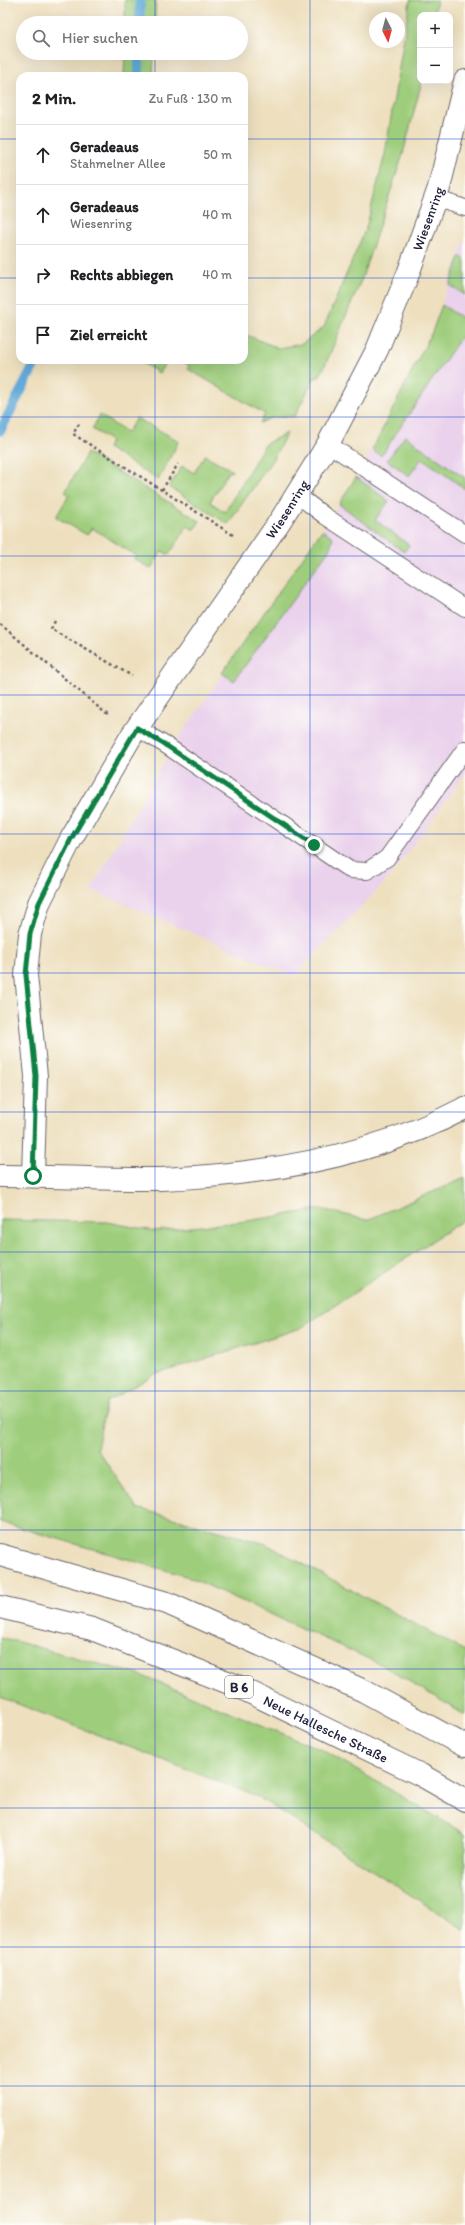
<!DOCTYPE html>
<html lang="de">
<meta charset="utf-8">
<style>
body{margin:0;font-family:Itim,sans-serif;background:#f2f2f2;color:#202124}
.controls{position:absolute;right:12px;top:12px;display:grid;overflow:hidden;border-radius:8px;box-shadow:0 4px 16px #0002}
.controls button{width:36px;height:36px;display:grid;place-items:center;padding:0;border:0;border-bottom:1px solid #e0e0e0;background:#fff;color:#202124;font:20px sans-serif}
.compass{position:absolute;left:369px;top:12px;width:36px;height:36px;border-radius:50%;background:#fff;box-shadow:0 4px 16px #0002;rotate:174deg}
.stop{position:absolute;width:12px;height:12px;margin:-9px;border:3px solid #0b8043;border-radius:50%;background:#fff}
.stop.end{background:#0b8043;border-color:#fff;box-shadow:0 1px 4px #0008}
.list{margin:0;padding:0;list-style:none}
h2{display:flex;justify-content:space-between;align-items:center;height:52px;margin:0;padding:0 16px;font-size:17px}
h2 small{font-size:13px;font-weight:400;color:#757577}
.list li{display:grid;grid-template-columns:26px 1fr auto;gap:12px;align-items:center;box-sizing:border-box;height:60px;padding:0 16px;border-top:1px solid #e0e0e0}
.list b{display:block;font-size:15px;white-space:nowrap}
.list p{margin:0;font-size:13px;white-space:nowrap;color:#757577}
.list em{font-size:13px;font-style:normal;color:#757577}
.icon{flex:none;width:22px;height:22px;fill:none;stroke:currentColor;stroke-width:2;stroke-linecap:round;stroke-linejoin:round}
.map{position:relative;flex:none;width:465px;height:2225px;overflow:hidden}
.search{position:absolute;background:#fff;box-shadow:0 4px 16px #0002;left:16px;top:16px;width:232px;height:44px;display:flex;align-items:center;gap:10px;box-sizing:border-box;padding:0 14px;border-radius:22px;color:#757577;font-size:15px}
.panel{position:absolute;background:#fff;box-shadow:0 4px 16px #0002;left:16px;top:72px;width:232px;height:292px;border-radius:12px}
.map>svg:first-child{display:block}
.built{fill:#ead1ec}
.green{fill:#9ecd7b;stroke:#60785b}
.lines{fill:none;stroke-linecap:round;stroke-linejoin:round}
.stream{stroke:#63aad9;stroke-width:10}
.lane-casing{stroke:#696469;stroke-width:18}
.secondary-casing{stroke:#696469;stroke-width:24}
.primary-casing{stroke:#696469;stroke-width:24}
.path{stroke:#696469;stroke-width:2.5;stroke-dasharray:3 3;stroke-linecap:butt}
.lane{stroke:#fff;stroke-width:16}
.secondary{stroke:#fff;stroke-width:22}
.primary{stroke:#fff;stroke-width:22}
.route{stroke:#0b8043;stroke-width:5}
.grid{fill:none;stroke:#1d4ed8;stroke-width:1;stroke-opacity:0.55}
.labels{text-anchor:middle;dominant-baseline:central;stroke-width:3;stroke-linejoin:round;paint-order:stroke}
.shield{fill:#fdfcf7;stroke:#646373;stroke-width:1}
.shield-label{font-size:13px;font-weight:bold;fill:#22223b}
.street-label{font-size:14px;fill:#22223b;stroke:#fdfcf7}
</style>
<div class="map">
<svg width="465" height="2225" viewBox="0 0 465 2225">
<rect width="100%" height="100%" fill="#fdfcf7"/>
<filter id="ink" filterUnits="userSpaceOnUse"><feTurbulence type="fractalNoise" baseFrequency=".025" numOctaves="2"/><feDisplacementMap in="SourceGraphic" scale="8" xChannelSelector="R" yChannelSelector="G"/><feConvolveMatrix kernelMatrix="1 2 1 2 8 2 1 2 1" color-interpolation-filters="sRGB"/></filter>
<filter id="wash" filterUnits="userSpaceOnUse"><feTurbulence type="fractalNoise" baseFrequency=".012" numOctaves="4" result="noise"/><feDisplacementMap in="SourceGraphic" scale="16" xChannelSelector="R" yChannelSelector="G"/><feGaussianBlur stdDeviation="0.9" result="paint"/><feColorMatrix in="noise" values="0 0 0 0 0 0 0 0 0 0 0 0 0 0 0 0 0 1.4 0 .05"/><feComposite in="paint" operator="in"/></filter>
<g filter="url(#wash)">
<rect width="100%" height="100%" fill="#eee0bf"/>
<path class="built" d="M465,238V774L389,878L294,976L91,890L173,746L307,554L362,468L432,332Z"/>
<g class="green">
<path d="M125,0H156L155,23H125Z"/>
<path d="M410,0H437L434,15H420V81H422L403,154L362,278L324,368L319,377L314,378L295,416L271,418L260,423L265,414L188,369L189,365L181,360H244V334L278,348L302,344L324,327L366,228L385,154Z"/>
<path d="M125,53H154L153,76H124Z"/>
<path d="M460,256L465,260V295L450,285Z"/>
<path d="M442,305L465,320V331L381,456L372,450L432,332Z"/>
<path d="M138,360H167L159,373Z"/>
<path d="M100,415L127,433L136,418L179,441L158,480L107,448L111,441L92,429Z"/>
<path d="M287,433L273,459L228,524L169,487L182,466L194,473L205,455L233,471L228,472L210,502L225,512L265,444Z"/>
<path d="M405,436L465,478V489L422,458L409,476L387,460Z"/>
<path d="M87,453L200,521L194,530L187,526L169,555L162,551L151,569L134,559L135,555L92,528L87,535L56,517L69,495L65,492Z"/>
<path d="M356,477L389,501L375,520L409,545L404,552L339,504Z"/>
<path d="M322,530L333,537L330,548L234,681L222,673Z"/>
<path d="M465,1178V1219L301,1328L154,1375L106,1402L97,1449L137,1508L266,1544L465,1651V1715L382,1665L189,1577L0,1522V1220L107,1222L155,1231L247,1221L321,1209L367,1220Z"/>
<path d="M0,1637L140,1675L325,1751L465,1834V1930L258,1797L0,1697Z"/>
</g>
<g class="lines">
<g class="stream">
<path d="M140,23V0"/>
<path d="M139,76V53"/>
<path d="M0,431L37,360"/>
</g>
</g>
</g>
<g filter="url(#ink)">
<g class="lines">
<defs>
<g id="lane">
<path d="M435,198L465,208"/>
<path d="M328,444L465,534"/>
<path d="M296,494L325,516L465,608"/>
<path d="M137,728L167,746L350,870L367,871L387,858L465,749"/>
</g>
<g id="secondary">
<path d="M0,1176C53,1176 107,1180 161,1179C264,1175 372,1157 465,1108"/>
<path id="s1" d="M33,1176L36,1076L26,975L30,934L39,903L71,839L132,735L280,521L328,444L377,350L408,274L439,188L465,81"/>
</g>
<g id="primary">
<path d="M0,1555L167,1603L364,1691L465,1746"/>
<path id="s2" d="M0,1607L92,1629L237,1686L421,1775L465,1800"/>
</g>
</defs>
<use href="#lane" class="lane-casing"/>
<use href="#secondary" class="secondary-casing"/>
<use href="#primary" class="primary-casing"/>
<g class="path">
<path d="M79,424L73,434L233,535"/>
<path d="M162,490L178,464"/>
<path d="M55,621L51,629L132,676"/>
<path d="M0,624L110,717"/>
</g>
<use href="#lane" class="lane"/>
<use href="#secondary" class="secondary"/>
<use href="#primary" class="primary"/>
</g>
</g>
<g class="lines" filter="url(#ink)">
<path class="route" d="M33,1176L36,1076L26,975L30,934L39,903L71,839L137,728L167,746L314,845"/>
</g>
<path class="grid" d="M155,0V23M310,0V2225M155,53V76M0,139H20M244,139H465M0,278H20M244,278H465M155,360V2225M0,417H465M0,556H465M0,695H465M0,834H465M0,973H465M0,1112H465M0,1252H465M0,1391H465M0,1530H465M0,1669H465M0,1808H465M0,1947H465M0,2086H465"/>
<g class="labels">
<rect class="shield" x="225" y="1676" width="28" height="22" rx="3"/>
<g class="shield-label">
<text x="239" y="1687">B 6</text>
</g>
<g class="street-label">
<text stroke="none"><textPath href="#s1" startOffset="1065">Wiesenring</textPath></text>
<text stroke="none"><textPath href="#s1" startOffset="741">Wiesenring</textPath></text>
<text stroke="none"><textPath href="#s2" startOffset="349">Neue Hallesche Straße</textPath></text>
</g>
</g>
</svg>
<div class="controls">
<button>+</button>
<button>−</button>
</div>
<svg class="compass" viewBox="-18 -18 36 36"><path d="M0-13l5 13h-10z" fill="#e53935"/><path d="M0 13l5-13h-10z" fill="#757577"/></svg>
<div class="stop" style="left:33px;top:1176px"></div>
<div class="stop end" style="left:314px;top:845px"></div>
<div class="search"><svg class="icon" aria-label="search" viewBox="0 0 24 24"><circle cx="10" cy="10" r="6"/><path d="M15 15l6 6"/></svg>Hier suchen</div>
<section class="panel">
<h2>2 Min.<small>Zu Fuß · 130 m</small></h2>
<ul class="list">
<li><svg class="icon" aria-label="ahead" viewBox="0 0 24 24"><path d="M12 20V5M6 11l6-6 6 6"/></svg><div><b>Geradeaus</b><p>Stahmelner Allee</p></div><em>50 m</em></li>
<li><svg class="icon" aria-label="ahead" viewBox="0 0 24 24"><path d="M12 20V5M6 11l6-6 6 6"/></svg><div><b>Geradeaus</b><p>Wiesenring</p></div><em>40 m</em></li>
<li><svg class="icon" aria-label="right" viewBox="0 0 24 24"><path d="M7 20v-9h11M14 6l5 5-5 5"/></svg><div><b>Rechts abbiegen</b></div><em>40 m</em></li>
<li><svg class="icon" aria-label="arrive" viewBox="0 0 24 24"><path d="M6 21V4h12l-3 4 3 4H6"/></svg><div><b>Ziel erreicht</b></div></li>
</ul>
</section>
</div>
